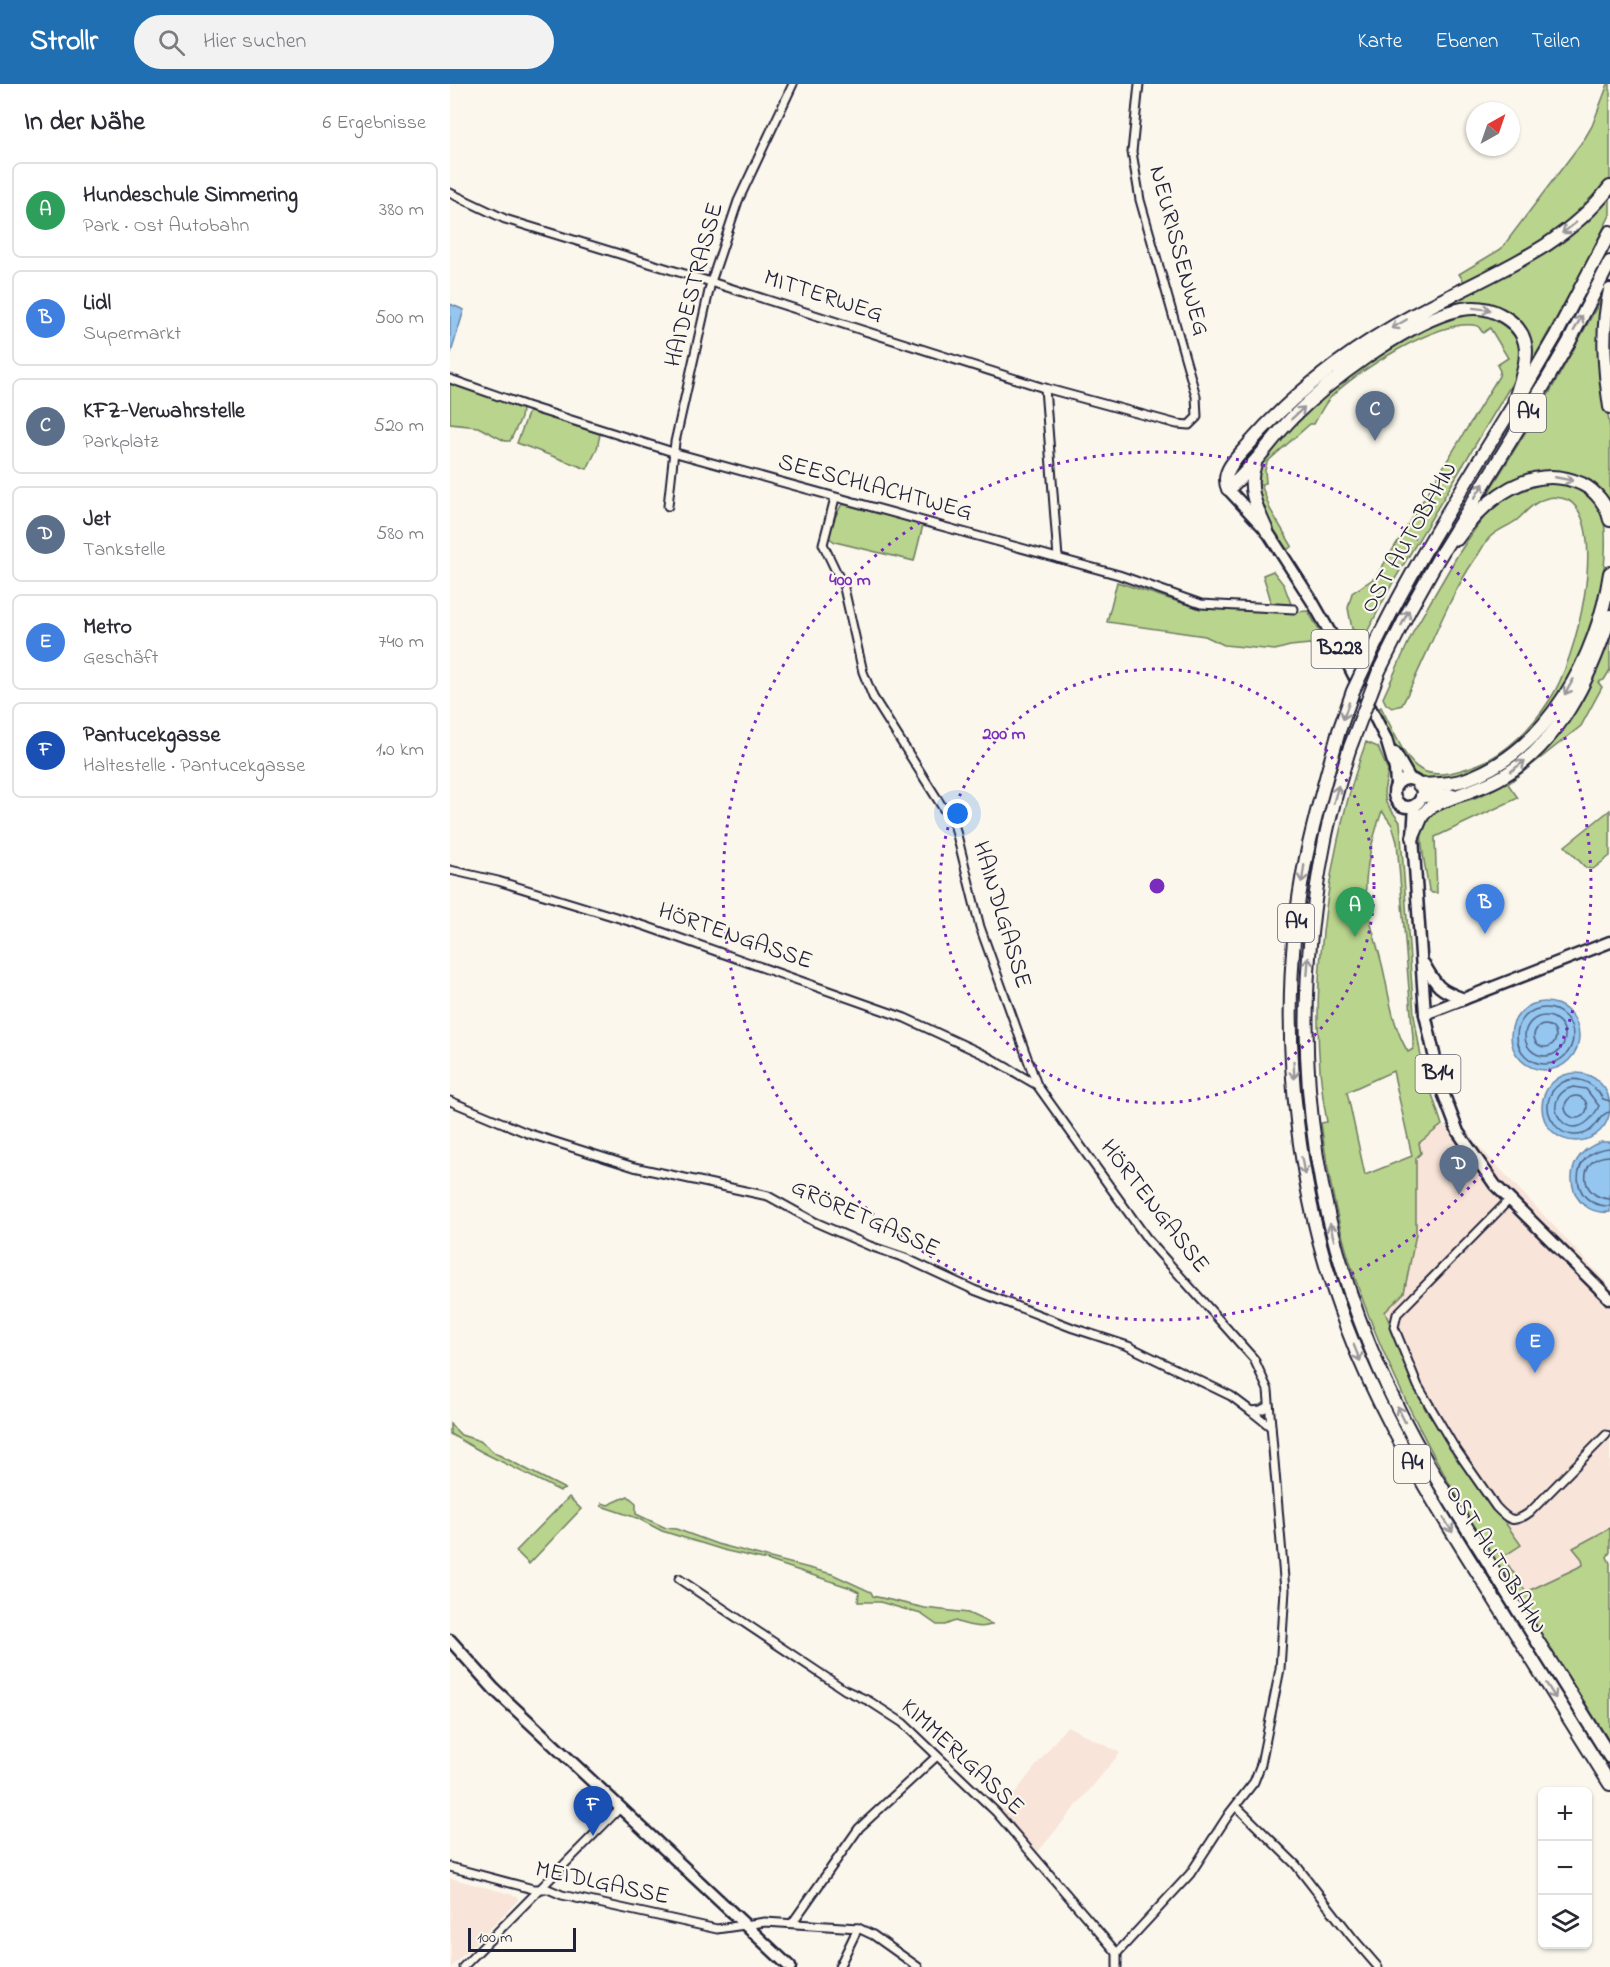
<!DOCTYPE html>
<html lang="de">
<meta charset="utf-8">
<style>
body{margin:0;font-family:"Indie Flower",sans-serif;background:#f2f2f3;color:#2b2b33}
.controls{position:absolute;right:18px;bottom:18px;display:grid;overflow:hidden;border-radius:9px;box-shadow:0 2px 4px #0004}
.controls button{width:54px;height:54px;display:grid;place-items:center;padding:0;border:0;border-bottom:2px solid #e1e1e2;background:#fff;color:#2b2b33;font:30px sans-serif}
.compass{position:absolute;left:1016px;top:18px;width:54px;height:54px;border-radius:50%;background:#fff;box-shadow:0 2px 4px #0004;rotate:40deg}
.scale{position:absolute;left:18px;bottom:15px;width:108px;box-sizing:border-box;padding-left:6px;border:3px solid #22223b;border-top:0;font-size:16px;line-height:21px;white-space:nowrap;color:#22223b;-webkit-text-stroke:4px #fbf7ec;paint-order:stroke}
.you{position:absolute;left:508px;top:730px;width:21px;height:21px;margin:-15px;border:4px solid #fff;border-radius:50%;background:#1a73e8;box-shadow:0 0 0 9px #1a73e833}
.badge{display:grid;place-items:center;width:39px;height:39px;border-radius:50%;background:#1f6fb2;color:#fff;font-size:20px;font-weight:700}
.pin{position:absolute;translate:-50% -50px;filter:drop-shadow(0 2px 3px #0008)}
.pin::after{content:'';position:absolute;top:32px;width:21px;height:18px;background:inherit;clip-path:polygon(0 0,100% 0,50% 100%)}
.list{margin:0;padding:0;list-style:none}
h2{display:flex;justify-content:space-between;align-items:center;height:78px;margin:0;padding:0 24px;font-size:26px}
h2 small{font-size:20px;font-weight:400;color:#7c7c81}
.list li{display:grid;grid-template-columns:39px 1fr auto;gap:18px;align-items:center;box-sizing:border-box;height:96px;margin:0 12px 12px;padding:0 12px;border:2px solid #e1e1e2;border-radius:9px}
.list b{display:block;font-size:22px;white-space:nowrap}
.list p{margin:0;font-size:20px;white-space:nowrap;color:#7c7c81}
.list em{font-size:20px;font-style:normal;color:#7c7c81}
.icon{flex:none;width:33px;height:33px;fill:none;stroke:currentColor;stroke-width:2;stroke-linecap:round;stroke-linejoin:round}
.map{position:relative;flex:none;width:1160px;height:1883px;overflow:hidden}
header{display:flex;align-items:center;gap:36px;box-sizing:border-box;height:84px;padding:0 30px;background:#1f6fb2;color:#fff}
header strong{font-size:28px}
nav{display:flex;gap:33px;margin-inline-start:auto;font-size:21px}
.search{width:420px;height:54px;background:#f2f2f3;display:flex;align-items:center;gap:15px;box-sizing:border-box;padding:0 21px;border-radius:33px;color:#7c7c81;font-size:22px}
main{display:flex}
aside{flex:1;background:#fff}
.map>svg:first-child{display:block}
.built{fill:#f8e4d8}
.green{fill:#b9d48c;stroke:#6e7b64;stroke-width:1.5;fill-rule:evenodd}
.water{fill:#94c6f0;stroke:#6684a8;stroke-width:1.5}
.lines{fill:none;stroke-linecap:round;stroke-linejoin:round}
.shore{stroke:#506483;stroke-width:1.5}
.street-casing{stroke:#22223b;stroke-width:11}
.secondary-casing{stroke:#22223b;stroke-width:15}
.primary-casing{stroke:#22223b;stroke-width:15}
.highway-casing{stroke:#22223b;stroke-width:16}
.street{stroke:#fbf7ec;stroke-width:7}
.secondary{stroke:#fbf7ec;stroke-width:10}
.primary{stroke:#fbf7ec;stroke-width:10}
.highway{stroke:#fbf7ec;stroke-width:12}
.highway-bridge-casing{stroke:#22223b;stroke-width:16;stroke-linecap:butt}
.highway-bridge{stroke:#fbf7ec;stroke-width:12}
.oneway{stroke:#99979c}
.ring{fill:none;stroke:#7b2cbf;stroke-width:3;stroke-dasharray:3 6}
.labels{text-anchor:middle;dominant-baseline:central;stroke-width:4.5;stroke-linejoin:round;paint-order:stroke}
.shield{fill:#fbf7ec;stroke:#636270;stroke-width:1.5}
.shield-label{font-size:22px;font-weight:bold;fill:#22223b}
.street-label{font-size:24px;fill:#22223b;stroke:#fbf7ec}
.centre{fill:#7b2cbf;stroke:#fbf7ec;stroke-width:3}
.ring-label{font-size:18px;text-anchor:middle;font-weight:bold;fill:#7b2cbf;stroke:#fbf7ec;stroke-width:4.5;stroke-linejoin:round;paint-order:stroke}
</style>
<header>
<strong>Strollr</strong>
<div class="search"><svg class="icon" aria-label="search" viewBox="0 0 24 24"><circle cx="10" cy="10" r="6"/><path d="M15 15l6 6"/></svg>Hier suchen</div>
<nav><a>Karte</a><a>Ebenen</a><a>Teilen</a></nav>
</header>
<main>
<aside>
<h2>In der Nähe<small>6 Ergebnisse</small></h2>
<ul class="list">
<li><span class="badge" style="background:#2e9e5b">A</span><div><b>Hundeschule Simmering</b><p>Park · Ost Autobahn</p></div><em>380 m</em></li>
<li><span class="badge" style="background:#3f7fe0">B</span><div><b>Lidl</b><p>Supermarkt</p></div><em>500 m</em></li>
<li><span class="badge" style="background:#5c6f8a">C</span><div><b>KFZ-Verwahrstelle</b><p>Parkplatz</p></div><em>520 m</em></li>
<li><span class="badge" style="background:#5c6f8a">D</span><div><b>Jet</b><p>Tankstelle</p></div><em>580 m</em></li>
<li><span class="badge" style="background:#3f7fe0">E</span><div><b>Metro</b><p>Geschäft</p></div><em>740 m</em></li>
<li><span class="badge" style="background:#1a4fb4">F</span><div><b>Pantucekgasse</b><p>Haltestelle · Pantucekgasse</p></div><em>1.0 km</em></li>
</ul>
</aside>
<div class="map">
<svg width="1160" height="1883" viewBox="0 0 1160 1883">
<rect width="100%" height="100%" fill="#fbf7ec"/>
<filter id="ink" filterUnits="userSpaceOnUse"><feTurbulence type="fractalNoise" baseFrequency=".0167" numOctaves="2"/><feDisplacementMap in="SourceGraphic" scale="12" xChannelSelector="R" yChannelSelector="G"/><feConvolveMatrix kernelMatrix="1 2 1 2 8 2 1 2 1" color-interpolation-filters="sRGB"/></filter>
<g filter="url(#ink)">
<g class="built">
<path d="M992,1041L1024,1057L1160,1202V1444L1123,1464L1132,1475L1133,1481L1076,1508L1052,1473L1071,1460L975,1325L935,1227L954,1209L966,1150V1074L971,1069L969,1059Z"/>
<path d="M617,1642L670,1669L586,1770L551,1727Z"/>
<path d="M0,1794L67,1812L68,1816L1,1883Z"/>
</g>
<g class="green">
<path d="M1158,0H1160V96L1118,139L1085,163L1015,199L1009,190L1051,165L1135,54L1142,42Z"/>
<path d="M1160,111V131L1137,178L1083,276L1081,277L1067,239L1014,222L912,273L784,396L779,392L823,340L884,288L959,239L1067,183Z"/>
<path d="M1154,210L1155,309L1160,345V425L1157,419L1102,388L1028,425L1096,315Z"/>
<path d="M1031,229C1049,237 1071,249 1071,272C1070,278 1068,285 1067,291L942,500L915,552L902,545L898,524L902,509L926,493L1049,292L1050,287L1047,281L1058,274L1040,244L1033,249L1028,242C993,232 906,287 881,313C873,321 870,330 864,340H860L817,378L815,386L816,399L811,400L820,425L842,462L837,466C821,443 800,418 806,388C814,348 940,259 978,242C996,234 1011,230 1031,229Z"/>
<path d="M0,297L72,325L71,334L60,357H55L28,343L0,340Z"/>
<path d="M79,327L150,350L147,365L137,385L67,359Z"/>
<path d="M1095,398C1117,400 1141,405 1152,427C1160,458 1152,525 1138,556C1130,576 1118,597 1107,616C1100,627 1072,659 1062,667C1051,676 1034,681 1022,688C1007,695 985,702 970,694C947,681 940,647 929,624L931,623C959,676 961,707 1029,680C1057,669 1083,642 1099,617C1126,579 1160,441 1118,416C1108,412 1098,412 1088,418C1080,422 1074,430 1067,436C1059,442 1047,446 1040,453C1034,459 1030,469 1025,475C994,521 977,573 952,621L942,624L936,620L933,614L964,546L1007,472L1025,445L1040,426L1057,413Z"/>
<path d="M392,420L473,441L464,477L385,458L378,453L381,441Z"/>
<path d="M823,487L834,501L844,528L858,527L878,562L860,560L840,562L825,566L774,561L755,552L657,538L667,498L735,520L762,524L820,527C823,516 816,503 813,491Z"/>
<path d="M1160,543V586L1154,596L1148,598L1152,603L1131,642L1058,700L1068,714L985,753L987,809H982L979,806C977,790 967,751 974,737C982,720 1012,720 1027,713C1053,703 1072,687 1091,668Z"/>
<path d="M916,658L928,663L938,687L934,708L936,719L950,738L964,931L972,979L992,1041L969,1059L971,1069L966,1074V1150L954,1209L935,1228L975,1325L1071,1461L1053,1473L1076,1508L1133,1481L1132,1475L1123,1464L1160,1444V1468L1157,1473L1160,1479V1658C1066,1509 962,1362 905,1194C888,1144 878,1092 871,1039L877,1038C855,922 876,769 916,658ZM932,727L942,741L947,758L963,955V965L958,968C943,943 940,917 934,889C929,864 918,838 916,813C914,784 923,753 932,727ZM943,987L962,1072L915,1091L897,1008Z"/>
<path d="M1160,726V772L1143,785L1136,784L1115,762Z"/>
<path d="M0,1340L11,1351L30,1357L45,1369L115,1405L110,1407L32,1368L0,1350Z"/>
<path d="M178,1412L186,1419V1430L216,1444L226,1445L267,1460L382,1490L421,1508L423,1512L475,1524L518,1529L542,1540C532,1546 516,1541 505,1537L495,1541H487L471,1530L430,1518H408L409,1508L401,1504L317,1476L277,1467L212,1447L187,1434L151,1422L152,1419L158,1421Z"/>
<path d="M119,1413L131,1425L79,1480L66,1467Z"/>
</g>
<g class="water">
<path d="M0,220L14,226L0,272Z"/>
<circle cx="1095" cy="952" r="34"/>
<circle cx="1126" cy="1023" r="34"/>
<path d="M1151,1058H1160V1128C1118,1133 1105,1073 1151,1058Z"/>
</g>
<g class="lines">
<g class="shore">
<circle cx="1095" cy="952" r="28"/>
<circle cx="1095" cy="952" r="20"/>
<circle cx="1095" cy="952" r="11"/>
<path d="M1123,1003L1136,1005L1149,1022C1122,1074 1083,1014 1123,1003Z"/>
<circle cx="1126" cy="1023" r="11"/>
<path d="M1160,1017L1153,1015C1128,972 1081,1009 1104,1039C1108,1046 1115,1050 1123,1051C1147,1053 1147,1029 1160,1028"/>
<path d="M1160,1064C1117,1066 1118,1123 1160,1122"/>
<path d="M1160,1072C1127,1072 1128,1114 1160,1115"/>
</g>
<defs>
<g id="street">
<path d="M0,109L55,135L261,198L591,303L727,340L739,341L747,333L746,312L690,116L682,68L689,0"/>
<path d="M0,295L77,322L226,369L669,491L751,520L844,525"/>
<path d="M595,304L608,474"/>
<path d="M385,414L373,460L394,504L413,588L423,613L505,743L530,843L587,1001"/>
<path d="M218,422L225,358L261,198L288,117L343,0"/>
<path d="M0,786L48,797L195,842L455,934L535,971L587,1001L698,1156L804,1275L818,1306L835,1506L830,1585L811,1680L804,1698L779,1730L740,1790L667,1869"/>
<path d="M0,1017L77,1049L184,1083L318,1112L365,1138L420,1162L455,1174L524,1206L623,1244L678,1262L781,1312L801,1327L811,1326L819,1322"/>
<path d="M1060,1115L947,1230L944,1243L968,1302L1003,1361L1046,1423C1059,1437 1064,1440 1080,1428L1156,1351"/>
<path d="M801,1327L821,1343"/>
<path d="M229,1495L395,1606L419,1617L453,1639L546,1728L667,1869V1883"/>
<path d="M786,1722L846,1781L902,1853L928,1883"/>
<path d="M0,1783L83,1805H98L112,1811L267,1845L315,1838L408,1844L423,1851L468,1883"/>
<path d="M343,1838L409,1744L487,1672"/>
<path d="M13,1883L170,1724"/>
<path d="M389,1883L408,1844"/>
</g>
<path id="secondary" d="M0,1556L44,1605L340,1883"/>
<g id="primary">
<path d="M778,405L817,447L862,517L898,580L936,655L945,685L946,701"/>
<path d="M945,669L960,695"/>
<circle cx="958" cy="709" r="14"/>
<path d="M965,721L963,753L975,930L992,1006L1008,1048L1045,1101L1160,1215"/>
<path d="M974,880C987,903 989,906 1014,915"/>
<path d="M975,930L1160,858"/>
</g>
<g id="highway">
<path d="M1160,206C1151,245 1154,283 1160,323"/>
<path d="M1063,322C1072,288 1093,252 1049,230C1034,222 1016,223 1000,228C950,244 880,296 842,334C820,357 802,385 778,405C770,387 788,373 799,360C846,306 904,263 967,229C1010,206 1055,187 1096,161C1120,145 1142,126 1160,103"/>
<path d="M805,380C796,404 807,425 817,447"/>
<path d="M1007,455C1034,415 1082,377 1132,400C1146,407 1157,421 1160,436"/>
<path d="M921,569C962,483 1013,403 1063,322L1071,311L1106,251L1160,148"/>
<path d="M929,587L960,525L988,475L1077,330L1119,258L1160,178"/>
<path d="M889,647C877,690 865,731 856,774C822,942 846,1139 918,1294C951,1366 993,1434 1036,1502C1077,1568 1119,1634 1160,1700"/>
<path d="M899,666C890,696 881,725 875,756C839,937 855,1114 929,1284C958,1351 997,1413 1036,1474C1077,1541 1119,1607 1160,1673"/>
<path d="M969,701C985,700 999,701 1014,696C1098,668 1148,571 1160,489"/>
<path d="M972,712L1000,711"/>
<path d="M963,753L972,732L979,724C1000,712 1026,707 1048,695C1108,663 1140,595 1160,532"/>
</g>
</defs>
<use href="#street" class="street-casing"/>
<use href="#secondary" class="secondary-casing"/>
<use href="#primary" class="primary-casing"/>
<use href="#highway" class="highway-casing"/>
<use href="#street" class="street"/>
<use href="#secondary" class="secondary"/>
<use href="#primary" class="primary"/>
<use href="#highway" class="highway"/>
<defs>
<g id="highway-bridge">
<path d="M889,647L903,607L921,569"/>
<path d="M899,666L929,587"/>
</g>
</defs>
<use href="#highway-bridge" class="highway-bridge-casing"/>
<use href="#highway-bridge" class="highway-bridge"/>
</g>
<defs><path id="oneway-shaft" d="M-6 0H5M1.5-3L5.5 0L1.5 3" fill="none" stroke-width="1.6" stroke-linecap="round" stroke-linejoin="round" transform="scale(1.5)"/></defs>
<g class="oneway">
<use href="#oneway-shaft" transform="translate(1119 144) rotate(142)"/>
<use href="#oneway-shaft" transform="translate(1032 225) rotate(7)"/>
<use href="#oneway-shaft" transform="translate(1128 239) rotate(-62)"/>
<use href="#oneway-shaft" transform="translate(949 240) rotate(150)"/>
<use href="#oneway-shaft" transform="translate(848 329) rotate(-43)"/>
<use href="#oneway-shaft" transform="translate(1114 395) rotate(11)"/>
<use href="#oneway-shaft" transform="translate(1029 407) rotate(-58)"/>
<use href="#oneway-shaft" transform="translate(955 534) rotate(-64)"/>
<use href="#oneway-shaft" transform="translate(1119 603) rotate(120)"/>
<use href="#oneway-shaft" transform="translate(896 627) rotate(109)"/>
<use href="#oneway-shaft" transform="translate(1068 682) rotate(-37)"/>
<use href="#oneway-shaft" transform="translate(886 710) rotate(-74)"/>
<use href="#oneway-shaft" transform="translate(853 790) rotate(98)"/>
<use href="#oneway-shaft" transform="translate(858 882) rotate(-86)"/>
<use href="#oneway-shaft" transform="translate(844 986) rotate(87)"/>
<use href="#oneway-shaft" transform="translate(853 1082) rotate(80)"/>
<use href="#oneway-shaft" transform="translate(882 1148) rotate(-104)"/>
<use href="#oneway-shaft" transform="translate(907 1269) rotate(68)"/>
<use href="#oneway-shaft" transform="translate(951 1330) rotate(-116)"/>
<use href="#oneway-shaft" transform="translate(998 1441) rotate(58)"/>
<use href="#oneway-shaft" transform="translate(1101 1607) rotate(58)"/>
</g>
</g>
<g class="ring">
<circle cx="707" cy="802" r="217"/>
<circle cx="707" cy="802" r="434"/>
</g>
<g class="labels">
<g class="shield">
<rect x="1060" y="310" width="36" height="38" rx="4.5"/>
<rect x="861.5" y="546" width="57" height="38" rx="4.5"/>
<rect x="828" y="820" width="36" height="38" rx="4.5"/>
<rect x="965.5" y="971" width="45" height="38" rx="4.5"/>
<rect x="944" y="1361" width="36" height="38" rx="4.5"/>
</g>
<g class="shield-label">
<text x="1078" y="329">A4</text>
<text x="890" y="565">B228</text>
<text x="846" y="839">A4</text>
<text x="988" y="990">B14</text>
<text x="962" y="1380">A4</text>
</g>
<g class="street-label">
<text transform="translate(728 167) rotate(75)">NEURISSENWEG</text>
<text transform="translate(245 201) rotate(-75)">HAIDESTRASSE</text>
<text transform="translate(373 213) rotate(18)">MITTERWEG</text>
<text transform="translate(425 404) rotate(15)">SEESCHLACHTWEG</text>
<text transform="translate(960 454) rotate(-60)">OST AUTOBAHN</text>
<text transform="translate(551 831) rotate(73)">HAINDLGASSE</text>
<text transform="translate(285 853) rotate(19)">HÖRTENGASSE</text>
<text transform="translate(704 1123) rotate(52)">HÖRTENGASSE</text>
<text transform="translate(415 1135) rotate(24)">GRÖRETGASSE</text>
<text transform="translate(1045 1476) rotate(58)">OST AUTOBAHN</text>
<text transform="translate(512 1674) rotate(43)">KIMMERLGASSE</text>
<text transform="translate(152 1800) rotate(12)">MEIDLGASSE</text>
</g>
</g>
<circle cx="707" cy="802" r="9" class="centre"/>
<g class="ring-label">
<text x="400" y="501">400 m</text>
<text x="554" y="655">200 m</text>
</g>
</svg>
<div class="controls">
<button>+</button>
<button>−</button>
<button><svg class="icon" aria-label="layers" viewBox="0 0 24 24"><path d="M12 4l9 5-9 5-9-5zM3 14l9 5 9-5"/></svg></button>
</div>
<svg class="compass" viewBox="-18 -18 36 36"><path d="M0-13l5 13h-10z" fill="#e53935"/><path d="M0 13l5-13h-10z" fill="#7c7c81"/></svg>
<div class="scale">100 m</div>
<div class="you"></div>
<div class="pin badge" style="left:905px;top:853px;background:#2e9e5b">A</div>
<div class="pin badge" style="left:1035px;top:850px;background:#3f7fe0">B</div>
<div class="pin badge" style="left:925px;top:357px;background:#5c6f8a">C</div>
<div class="pin badge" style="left:1009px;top:1111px;background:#5c6f8a">D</div>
<div class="pin badge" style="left:1085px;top:1289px;background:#3f7fe0">E</div>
<div class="pin badge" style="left:143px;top:1752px;background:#1a4fb4">F</div>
</div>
</main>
